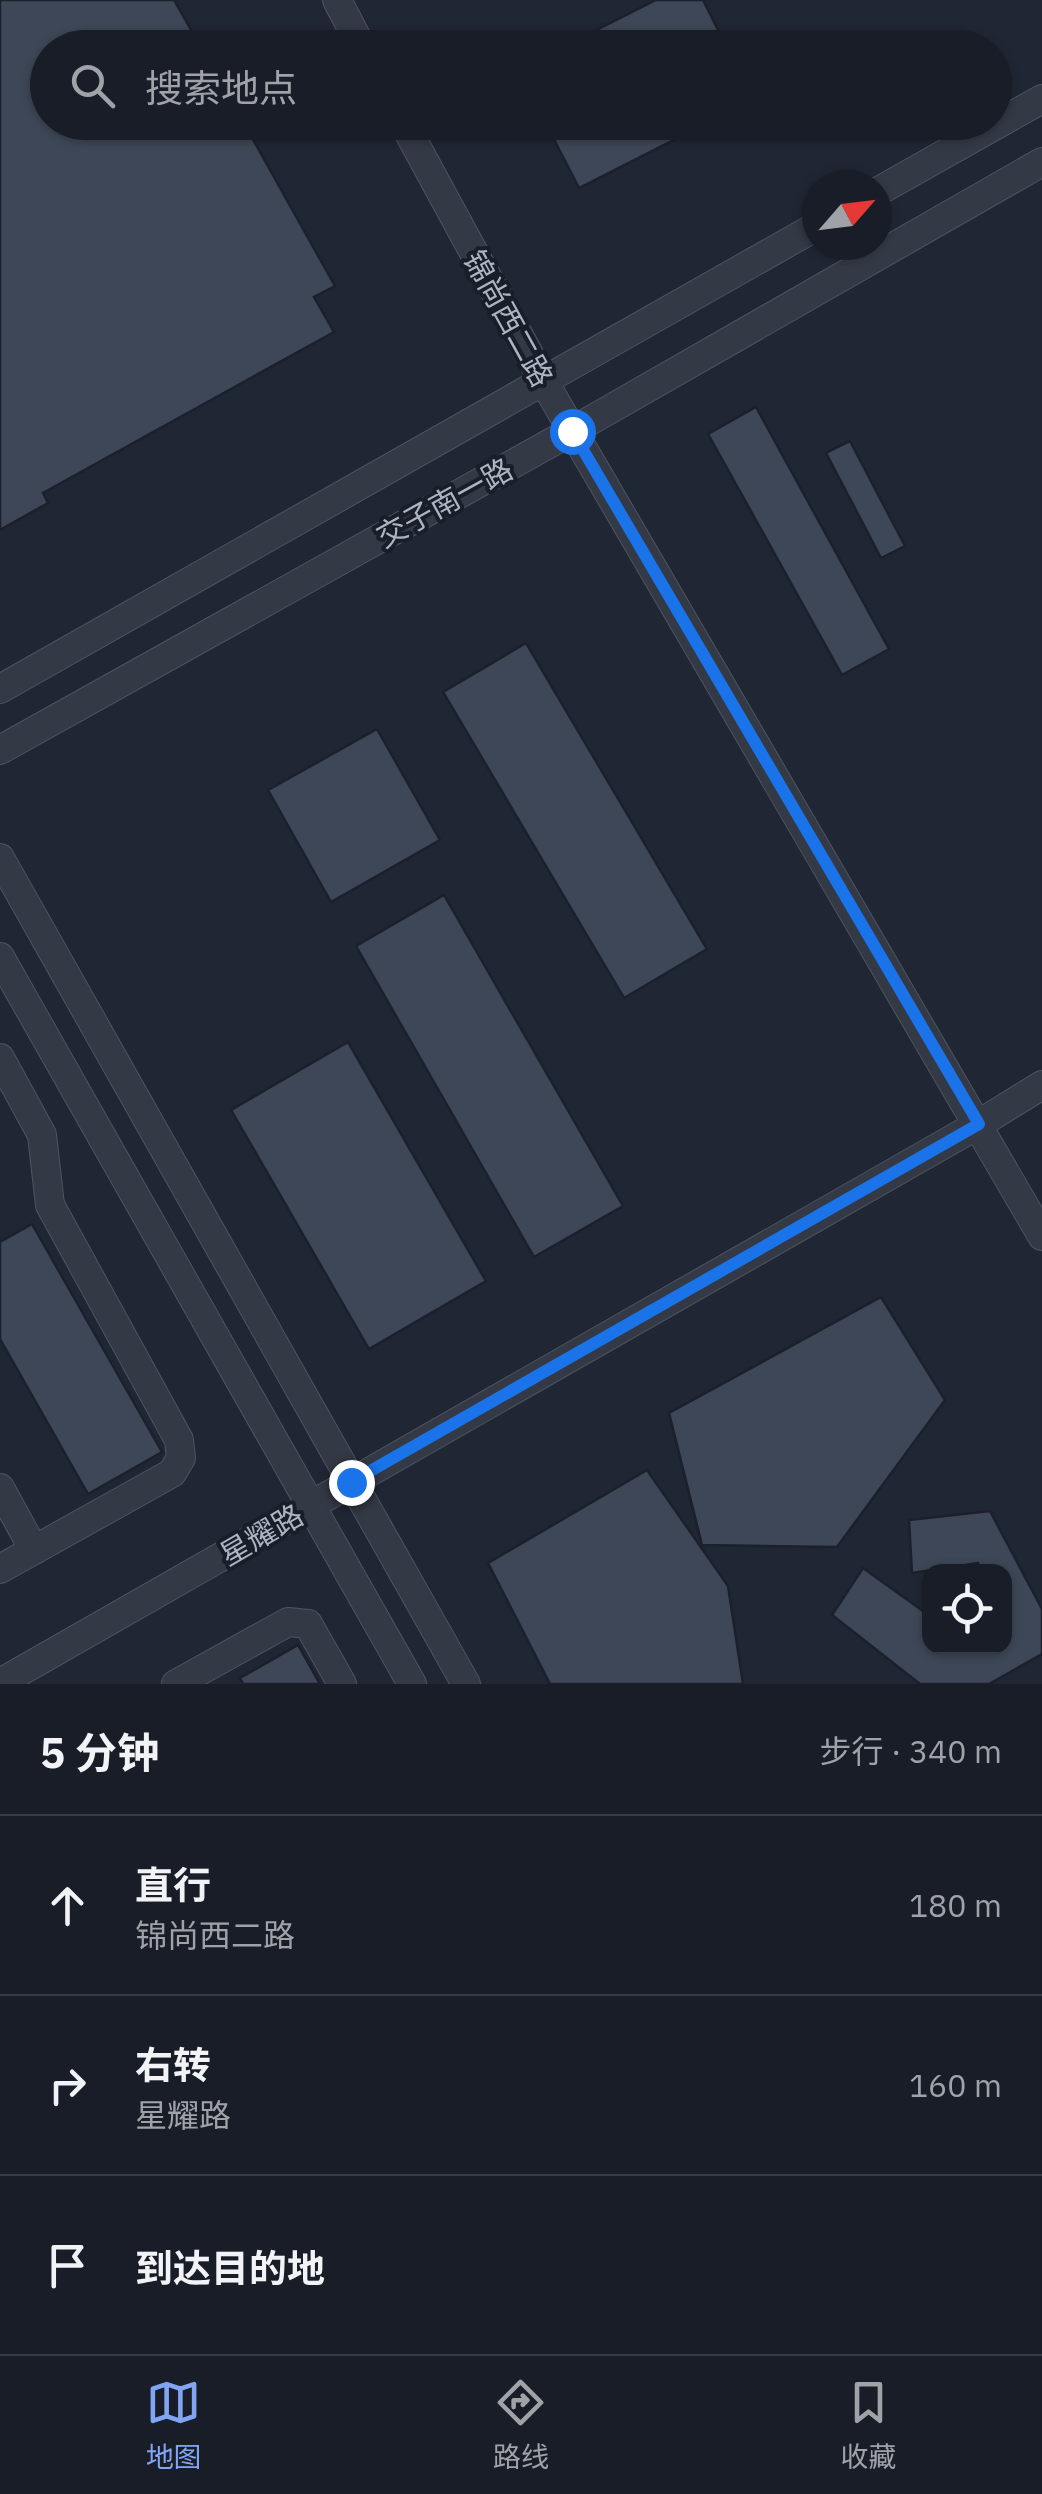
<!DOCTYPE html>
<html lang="zh">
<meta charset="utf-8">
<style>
body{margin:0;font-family:"IBM Plex Sans","Noto Sans SC",sans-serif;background:#21262f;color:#f1f3f6}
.controls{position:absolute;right:30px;bottom:30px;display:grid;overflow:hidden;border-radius:20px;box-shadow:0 2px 8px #0004}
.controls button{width:90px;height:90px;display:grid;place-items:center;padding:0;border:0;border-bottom:2px solid #363b44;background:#181d27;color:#f1f3f6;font:50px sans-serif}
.compass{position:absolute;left:802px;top:170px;width:90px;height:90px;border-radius:50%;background:#181d27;box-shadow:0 2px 8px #0004;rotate:62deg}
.stop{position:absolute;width:30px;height:30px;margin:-22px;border:8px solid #1a73e8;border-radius:50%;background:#fff}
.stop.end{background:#1a73e8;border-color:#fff;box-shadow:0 2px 10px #0008}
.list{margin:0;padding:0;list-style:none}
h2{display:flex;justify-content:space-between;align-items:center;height:130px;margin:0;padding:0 40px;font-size:42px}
h2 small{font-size:32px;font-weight:400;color:#9fa2a7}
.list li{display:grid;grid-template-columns:65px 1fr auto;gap:30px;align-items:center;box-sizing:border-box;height:180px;padding:0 40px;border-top:2px solid #363b44}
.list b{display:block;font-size:38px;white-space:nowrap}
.list p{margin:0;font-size:32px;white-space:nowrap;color:#9fa2a7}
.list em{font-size:32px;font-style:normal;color:#9fa2a7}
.icon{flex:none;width:55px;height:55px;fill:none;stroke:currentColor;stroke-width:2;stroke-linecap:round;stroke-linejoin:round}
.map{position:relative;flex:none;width:1042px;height:1684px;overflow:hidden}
.search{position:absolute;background:#181d27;box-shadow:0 2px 8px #0004;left:30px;right:30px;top:30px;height:110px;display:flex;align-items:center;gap:25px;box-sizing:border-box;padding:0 35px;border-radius:55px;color:#9fa2a7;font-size:38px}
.sheet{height:670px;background:#181d27}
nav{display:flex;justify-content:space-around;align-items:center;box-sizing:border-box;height:140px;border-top:2px solid #363b44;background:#181d27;font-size:28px;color:#9fa2a7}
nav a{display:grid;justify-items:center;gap:5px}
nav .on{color:#82a5f3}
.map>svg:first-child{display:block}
.building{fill:#3e4757;stroke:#1b202c;stroke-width:2.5}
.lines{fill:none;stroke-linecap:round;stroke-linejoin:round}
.minor-casing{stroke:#4e5460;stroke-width:30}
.minor{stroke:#333945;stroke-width:28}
.route{stroke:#1a73e8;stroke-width:12}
.labels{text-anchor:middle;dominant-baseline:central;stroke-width:8;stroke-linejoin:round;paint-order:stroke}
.street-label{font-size:30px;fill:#adb4c2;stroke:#191e29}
</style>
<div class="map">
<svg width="1042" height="1684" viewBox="0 0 1042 1684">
<rect width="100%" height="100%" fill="#202734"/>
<g class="building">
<path d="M0,0H174L194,35L175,46L176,48H48V122H218L226,138L246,127L335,286L314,297L334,332L43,493L48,503L0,530Z"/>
<path d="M656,0H703L727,48H561Z"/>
<path d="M545,122H709L579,188Z"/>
<path d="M756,407L889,649L842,675L708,434Z"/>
<path d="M850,441L905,546L881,558L826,453Z"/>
<path d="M526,643L707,949L624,998L443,692Z"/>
<path d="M377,729L440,840L331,902L268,790Z"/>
<path d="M444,895L623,1206L534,1257L356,946Z"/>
<path d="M348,1042L486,1281L369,1349L231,1110Z"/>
<path d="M32,1224L162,1452L88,1494L0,1339V1242Z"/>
<path d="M881,1297L945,1400L837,1547L702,1545L669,1413Z"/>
<path d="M647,1470L728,1586L743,1684H550L488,1563Z"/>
<path d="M990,1511L1042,1609V1654L989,1684H920L832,1615L863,1568L930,1616V1646H1004V1621L1009,1619L1004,1611V1572H983L978,1563L912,1573L909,1520Z"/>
<path d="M298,1645L320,1684H243L240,1678Z"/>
</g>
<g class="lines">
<defs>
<g id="minor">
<path d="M337,0L362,48"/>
<path d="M403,122L544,382L1042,1236"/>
<path d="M877,192L1042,99"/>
<path d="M0,689L817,226"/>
<path d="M0,750L572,431L1042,162"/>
<path d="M0,858L466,1684"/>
<path d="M0,957L412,1684"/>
<path d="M0,1058L42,1135L50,1205L179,1440L181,1458L172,1473L0,1569"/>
<path d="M0,1488L34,1550"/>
<path d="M0,1683L979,1124L1042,1085"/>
<path d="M176,1684L288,1622L308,1624L342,1684"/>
</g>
</defs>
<use href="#minor" class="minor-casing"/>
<use href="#minor" class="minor"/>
</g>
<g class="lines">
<path class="route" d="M351,1482L979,1124L572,431"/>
</g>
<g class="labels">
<g class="street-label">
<text transform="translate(509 318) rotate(61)">锦尚西二路</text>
<text transform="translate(444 502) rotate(-29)">交子南一路</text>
<text transform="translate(261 1534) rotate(-30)">星耀路</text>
</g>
</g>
</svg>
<div class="controls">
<button><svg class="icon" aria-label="locate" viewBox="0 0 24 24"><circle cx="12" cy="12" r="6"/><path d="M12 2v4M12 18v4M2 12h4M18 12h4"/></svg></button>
</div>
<svg class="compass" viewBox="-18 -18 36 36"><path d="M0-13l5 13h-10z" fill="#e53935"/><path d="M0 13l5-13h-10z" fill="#9fa2a7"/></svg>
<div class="stop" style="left:572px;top:431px"></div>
<div class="stop end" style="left:351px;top:1482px"></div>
<div class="search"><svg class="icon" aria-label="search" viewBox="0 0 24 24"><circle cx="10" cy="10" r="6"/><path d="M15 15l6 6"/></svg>搜索地点</div>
</div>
<section class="sheet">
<h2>5 分钟<small>步行 · 340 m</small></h2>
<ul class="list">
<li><svg class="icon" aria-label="ahead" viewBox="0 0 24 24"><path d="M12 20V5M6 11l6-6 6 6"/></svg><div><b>直行</b><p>锦尚西二路</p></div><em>180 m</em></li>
<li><svg class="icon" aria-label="right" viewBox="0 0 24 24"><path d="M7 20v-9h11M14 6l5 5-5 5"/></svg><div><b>右转</b><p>星耀路</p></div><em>160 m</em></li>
<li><svg class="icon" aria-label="arrive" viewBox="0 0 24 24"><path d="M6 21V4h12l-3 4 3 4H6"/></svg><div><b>到达目的地</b></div></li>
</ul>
</section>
<nav>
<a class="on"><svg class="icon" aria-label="map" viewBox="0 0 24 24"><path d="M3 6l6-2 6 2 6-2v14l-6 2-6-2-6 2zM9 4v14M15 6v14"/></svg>地图</a>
<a><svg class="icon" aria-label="directions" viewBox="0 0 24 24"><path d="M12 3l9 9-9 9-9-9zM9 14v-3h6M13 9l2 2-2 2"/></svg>路线</a>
<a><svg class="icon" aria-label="saved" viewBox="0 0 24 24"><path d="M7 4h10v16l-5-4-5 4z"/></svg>收藏</a>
</nav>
